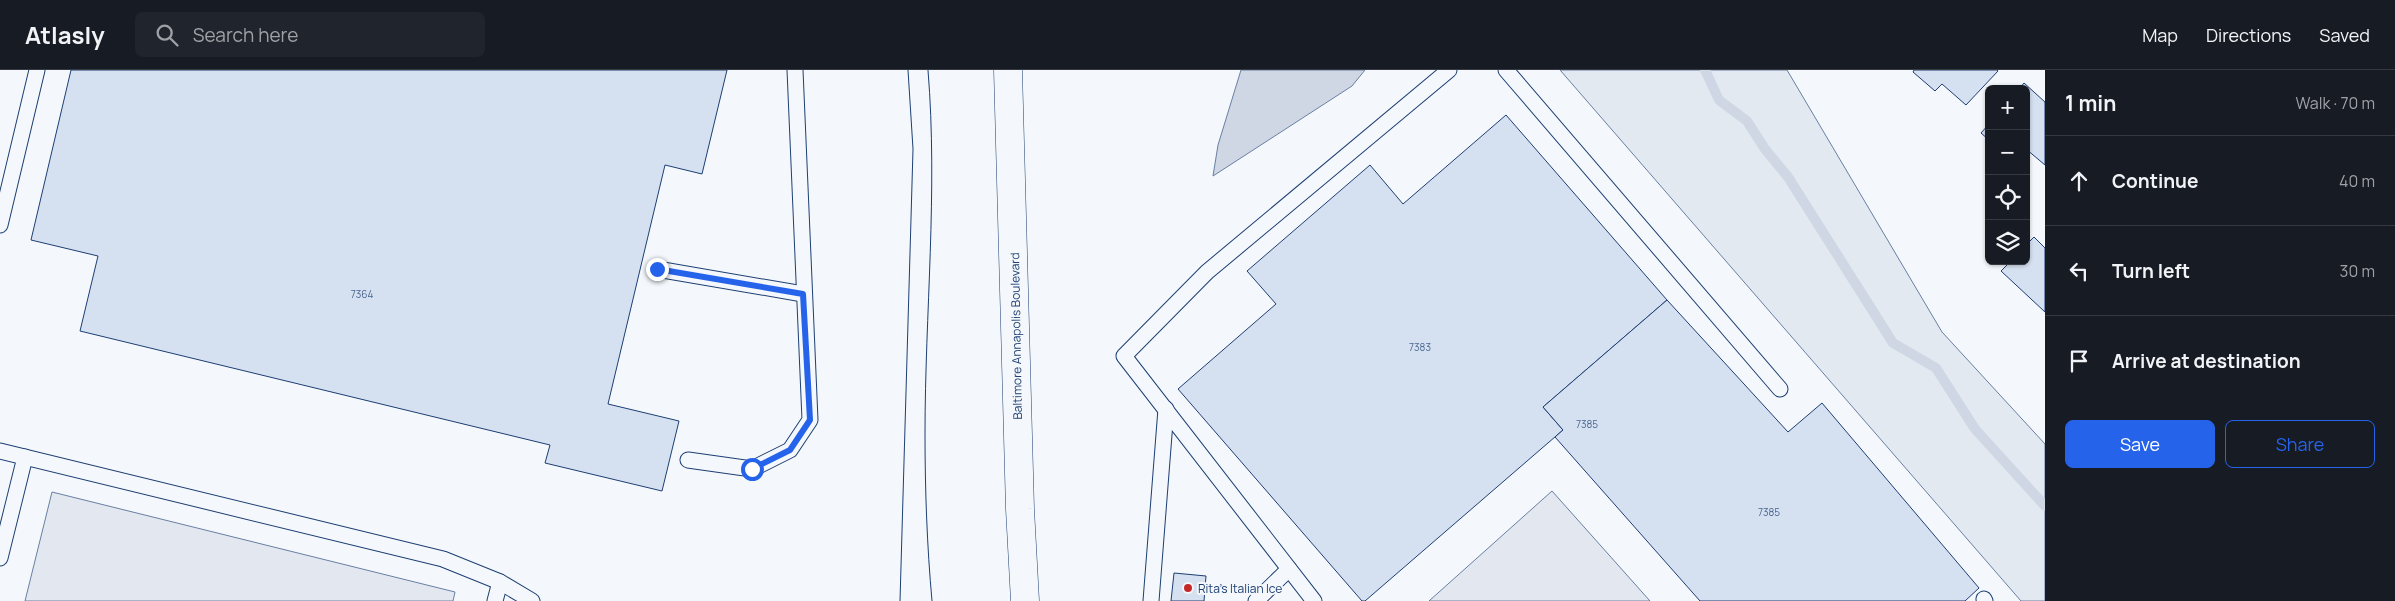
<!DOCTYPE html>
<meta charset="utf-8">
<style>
body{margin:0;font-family:Manrope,sans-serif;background:#20242c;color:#f1f3f6}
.controls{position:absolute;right:15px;top:15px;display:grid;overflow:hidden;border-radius:8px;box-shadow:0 1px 4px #0004}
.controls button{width:45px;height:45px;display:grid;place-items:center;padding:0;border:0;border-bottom:1px solid #363941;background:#171b24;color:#f1f3f6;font:25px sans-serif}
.stop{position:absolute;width:15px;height:15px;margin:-11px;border:4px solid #2563eb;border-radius:50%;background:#fff}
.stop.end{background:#2563eb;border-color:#fff;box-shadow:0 1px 5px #0008}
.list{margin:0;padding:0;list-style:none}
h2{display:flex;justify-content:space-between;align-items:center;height:65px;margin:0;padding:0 20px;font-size:21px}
h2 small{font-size:16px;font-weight:400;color:#9ea1a6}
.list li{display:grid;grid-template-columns:32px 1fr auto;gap:15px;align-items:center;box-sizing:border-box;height:90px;padding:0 20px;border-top:1px solid #363941}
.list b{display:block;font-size:19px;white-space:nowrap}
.list em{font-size:16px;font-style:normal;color:#9ea1a6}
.actions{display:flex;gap:10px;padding:15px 20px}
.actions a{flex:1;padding:11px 0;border:1px solid #2563eb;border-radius:8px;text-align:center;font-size:18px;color:#2563eb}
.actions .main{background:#2563eb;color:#fff}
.icon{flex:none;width:28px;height:28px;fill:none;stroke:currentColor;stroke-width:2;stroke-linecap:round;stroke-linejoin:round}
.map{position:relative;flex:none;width:2045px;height:531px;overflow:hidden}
header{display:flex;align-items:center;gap:30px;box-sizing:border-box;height:70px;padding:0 25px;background:#171b24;border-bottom:1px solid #363941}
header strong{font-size:24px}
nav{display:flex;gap:28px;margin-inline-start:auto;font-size:18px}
.search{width:350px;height:45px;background:#20242c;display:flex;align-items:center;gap:12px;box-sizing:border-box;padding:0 18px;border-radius:8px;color:#9ea1a6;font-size:19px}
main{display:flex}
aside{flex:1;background:#171b24}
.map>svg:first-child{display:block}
.green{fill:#e3e9f0;stroke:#687fa3}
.parking{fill:#e3e8f0;stroke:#687fa3}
.water{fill:#cfd7e4;stroke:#687fa3}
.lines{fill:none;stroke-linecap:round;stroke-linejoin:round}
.stream{stroke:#cfd7e4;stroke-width:10}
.building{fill:#d5e0f0;stroke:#1d3f73}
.service-casing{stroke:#1d3f73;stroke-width:17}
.secondary-casing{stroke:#1d3f73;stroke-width:29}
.service{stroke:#f4f7fb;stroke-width:15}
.secondary{stroke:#f4f7fb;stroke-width:28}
.tram{stroke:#1d3f73;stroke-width:1}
.route{stroke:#2563eb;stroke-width:6}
.poi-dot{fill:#c62828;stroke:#f4f7fb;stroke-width:2}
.labels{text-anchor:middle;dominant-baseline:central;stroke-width:4;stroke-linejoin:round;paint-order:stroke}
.number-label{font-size:10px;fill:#4b6792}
.street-label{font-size:12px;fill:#1d3f73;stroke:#f4f7fb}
.poi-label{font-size:12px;fill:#1d3f73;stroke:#f4f7fb;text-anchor:start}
</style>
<header>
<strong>Atlasly</strong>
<div class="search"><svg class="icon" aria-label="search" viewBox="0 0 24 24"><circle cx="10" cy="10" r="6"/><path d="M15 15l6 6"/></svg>Search here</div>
<nav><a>Map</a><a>Directions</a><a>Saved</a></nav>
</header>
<main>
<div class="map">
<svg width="2045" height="531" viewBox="0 0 2045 531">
<rect width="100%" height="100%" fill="#f4f7fb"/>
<path class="green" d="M1560,0H1787L1942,262L2045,374V531H2021Z"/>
<g class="parking">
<path d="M1552,421L1650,531H1429Z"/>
<path d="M52,422L455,522L453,531H25Z"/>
</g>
<path class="water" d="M1241,0H1365L1352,16L1213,106L1218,75Z"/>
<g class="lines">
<path class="stream" d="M1705,0L1719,30L1747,51L1765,79L1788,107L1893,273L1936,298L1975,359L2045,436"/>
</g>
<g class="building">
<path d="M71,0H727L702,104L665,95L608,334L679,351L662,421L545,393L550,375L80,261L98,186L31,170Z"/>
<path d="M1914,0H1997L1998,1L1966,35L1942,14L1935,21L1913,2Z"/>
<path d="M2024,13L2045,32V95L2026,79V19H2019Z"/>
<path d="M1506,45L1667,230L1543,337L1563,360L1365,531H1362L1178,319L1276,234L1247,201L1370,95L1403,134Z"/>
<path d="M1989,54V70L1981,63Z"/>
<path d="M2034,167L2045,178V242L2001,201L2011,191H2026V175Z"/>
<path d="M1667,230L1788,362L1822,333L1979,518L1965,531H1700L1555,367L1563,360L1543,337Z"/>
<path d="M1174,503L1206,506L1204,531H1171Z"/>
</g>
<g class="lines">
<defs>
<g id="service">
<path d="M1506,0L1780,319"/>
<path d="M0,155L37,0"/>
<path d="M657,199L803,224"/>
<path d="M0,381L443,489L500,512L532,531"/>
<path d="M688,390L752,399L790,380L810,350L795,0"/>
<path d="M0,488L25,387"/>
<path d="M1984,529L1985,531"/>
<path d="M495,531L500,512"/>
<path d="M1151,531L1166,339"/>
<path d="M1256,531L1289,499"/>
<path d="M1314,531L1124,286L1207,202L1449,0"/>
</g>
<path id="secondary" d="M1008,0L1020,439L1025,531"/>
</defs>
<use href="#service" class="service-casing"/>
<use href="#secondary" class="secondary-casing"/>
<use href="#service" class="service"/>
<use href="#secondary" class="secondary"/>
<g class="tram">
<path d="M928,0C938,122 925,243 925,364C925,420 927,476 932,531"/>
<path d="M900,531L913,79L908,0"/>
</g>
</g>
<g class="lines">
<path class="route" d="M657,199L803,224L810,350L790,380L752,399"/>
</g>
<circle class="poi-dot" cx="1188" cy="518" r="5"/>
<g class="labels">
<g class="number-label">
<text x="362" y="224">7364</text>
<text x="1420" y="277">7383</text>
<text x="1587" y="354">7385</text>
<text x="1769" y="442">7385</text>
</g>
<g class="street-label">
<text transform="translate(1016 266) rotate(-91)">Baltimore Annapolis Boulevard</text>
</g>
<g class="poi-label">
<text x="1198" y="518">Rita's Italian Ice</text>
</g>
</g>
</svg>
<div class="controls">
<button>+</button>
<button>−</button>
<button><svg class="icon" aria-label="locate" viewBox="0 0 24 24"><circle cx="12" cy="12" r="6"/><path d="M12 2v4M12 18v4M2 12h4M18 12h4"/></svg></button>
<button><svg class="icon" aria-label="layers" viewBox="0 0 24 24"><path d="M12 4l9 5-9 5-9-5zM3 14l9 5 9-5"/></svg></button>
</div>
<div class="stop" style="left:752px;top:399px"></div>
<div class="stop end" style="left:657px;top:199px"></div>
</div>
<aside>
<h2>1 min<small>Walk · 70 m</small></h2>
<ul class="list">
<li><svg class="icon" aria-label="ahead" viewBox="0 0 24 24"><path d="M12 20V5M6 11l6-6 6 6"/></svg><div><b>Continue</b></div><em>40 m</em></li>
<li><svg class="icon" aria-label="left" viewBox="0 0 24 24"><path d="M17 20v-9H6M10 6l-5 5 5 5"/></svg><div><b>Turn left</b></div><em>30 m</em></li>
<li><svg class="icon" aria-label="arrive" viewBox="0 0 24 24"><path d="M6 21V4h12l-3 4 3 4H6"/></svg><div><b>Arrive at destination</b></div></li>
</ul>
<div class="actions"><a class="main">Save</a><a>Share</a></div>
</aside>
</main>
